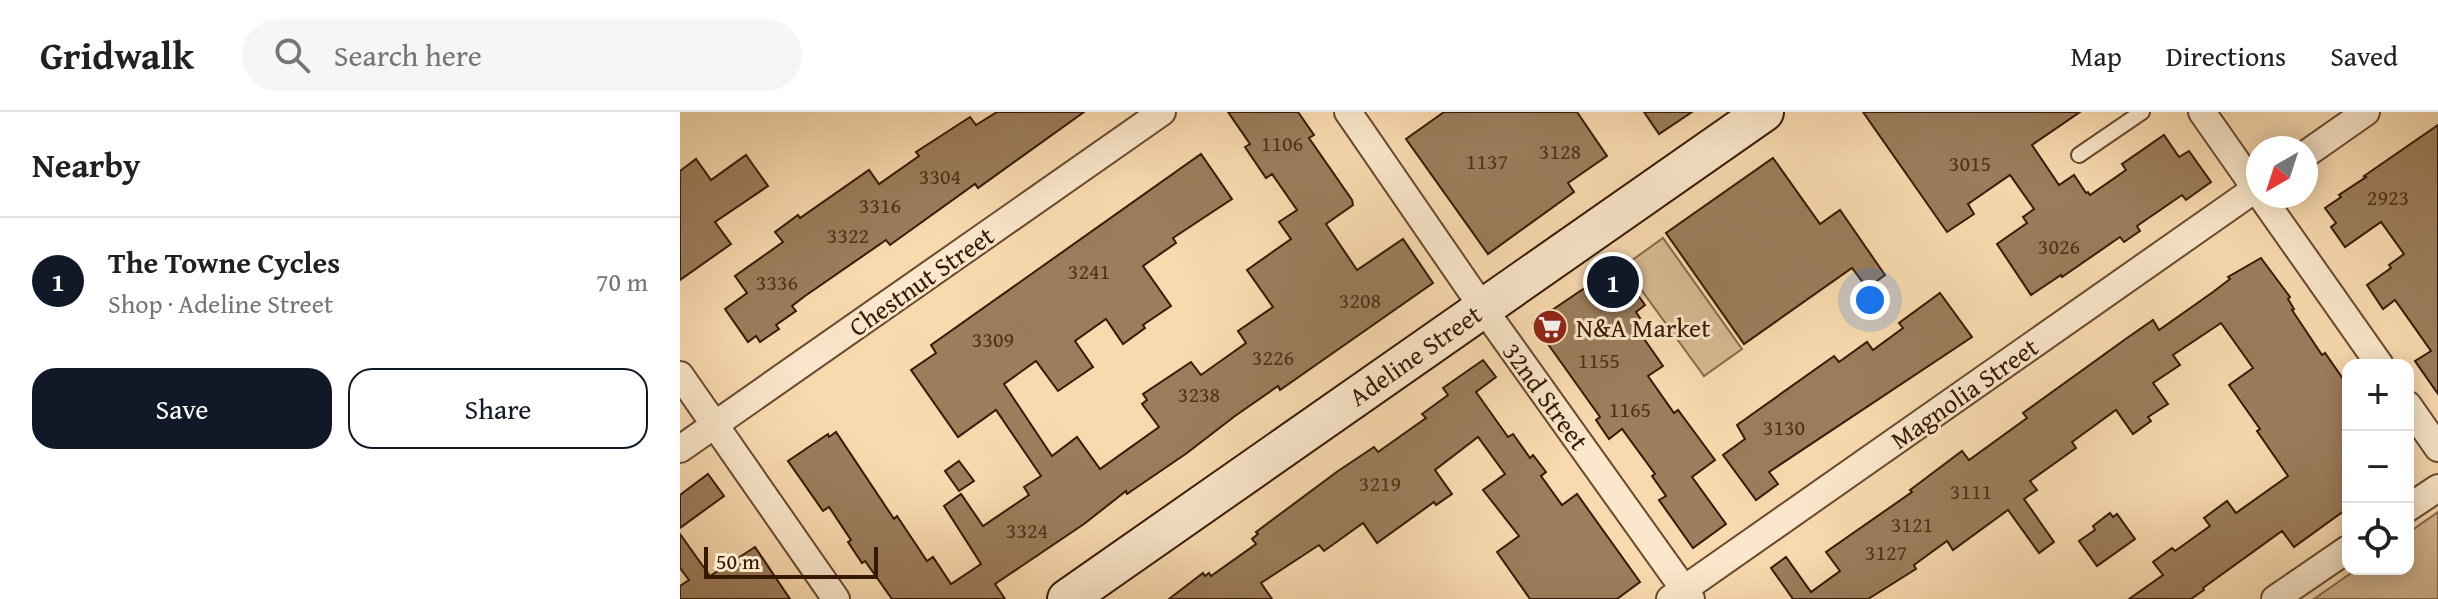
<!DOCTYPE html>
<meta charset="utf-8">
<style>
body{margin:0;font-family:"Gentium Book Plus",serif;background:#f6f6f6;color:#202124}
.controls{position:absolute;right:24px;bottom:24px;display:grid;overflow:hidden;border-radius:16px;box-shadow:0 4px 20px #0003}
.controls button{width:72px;height:72px;display:grid;place-items:center;padding:0;border:0;border-bottom:2px solid #e0e0e0;background:#fff;color:#202124;font:40px sans-serif}
.compass{position:absolute;left:1566px;top:24px;width:72px;height:72px;border-radius:50%;background:#fff;box-shadow:0 4px 20px #0003;rotate:219deg}
.scale{position:absolute;left:24px;bottom:20px;width:174px;box-sizing:border-box;padding-left:8px;border:4px solid #371903;border-top:0;font-size:22px;line-height:28px;white-space:nowrap;color:#371903;-webkit-text-stroke:6px #fbe7cb;paint-order:stroke}
.you{position:absolute;left:1190px;top:188px;width:28px;height:28px;margin:-20px;border:6px solid #fff;border-radius:50%;background:#1a73e8;box-shadow:0 0 0 12px #1a73e833}
.badge{display:grid;place-items:center;width:52px;height:52px;border-radius:50%;background:#111827;color:#fff;font-size:26px;font-weight:700}
.pin{position:absolute;translate:-50% -50%;border:4px solid #fff;box-shadow:0 2px 8px #0006}
.list{margin:0;padding:0;list-style:none}
h2{display:flex;justify-content:space-between;align-items:center;height:104px;margin:0;padding:0 32px;font-size:34px}
h2 small{font-size:26px;font-weight:400;color:#757577}
.list li{display:grid;grid-template-columns:52px 1fr auto;gap:24px;align-items:center;box-sizing:border-box;height:128px;padding:0 32px;border-top:2px solid #e0e0e0}
.list b{display:block;font-size:30px;white-space:nowrap}
.list p{margin:0;font-size:26px;white-space:nowrap;color:#757577}
.list em{font-size:26px;font-style:normal;color:#757577}
.actions{display:flex;gap:16px;padding:24px 32px}
.actions a{flex:1;padding:18px 0;border:2px solid #111827;border-radius:24px;text-align:center;font-size:28px;color:#111827}
.actions .main{background:#111827;color:#fff}
.icon{flex:none;width:44px;height:44px;fill:none;stroke:currentColor;stroke-width:2;stroke-linecap:round;stroke-linejoin:round}
.map{position:relative;flex:none;width:1758px;height:487px;overflow:hidden}
header{display:flex;align-items:center;gap:48px;box-sizing:border-box;height:112px;padding:0 40px;background:#fff;border-bottom:2px solid #e0e0e0}
header strong{font-size:38px}
nav{display:flex;gap:44px;margin-inline-start:auto;font-size:28px}
.search{width:560px;height:72px;background:#f6f6f6;display:flex;align-items:center;gap:20px;box-sizing:border-box;padding:0 28px;border-radius:44px;color:#757577;font-size:30px}
main{display:flex}
aside{flex:1;background:#fff}
.map>svg:first-child{display:block}
.green{fill:#d8b992;stroke:#88694a;stroke-width:2}
.building{fill:#9c7d5c;stroke:#371903;stroke-width:2}
.lines{fill:none;stroke-linecap:round;stroke-linejoin:round}
.service-casing{stroke:#68492e;stroke-width:18}
.minor-casing{stroke:#68492e;stroke-width:30}
.secondary-casing{stroke:#371903;stroke-width:42}
.service{stroke:#fbe7cb;stroke-width:14}
.minor{stroke:#fbe7cb;stroke-width:26}
.secondary{stroke:#fbe7cb;stroke-width:38}
.labels{text-anchor:middle;dominant-baseline:central;stroke-width:6;stroke-linejoin:round;paint-order:stroke}
.number-label{font-size:22px;fill:#503219}
.street-label{font-size:26px;fill:#371903;stroke:#fbe7cb}
.poi-label{font-size:26px;fill:#371903;stroke:#fbe7cb;text-anchor:start}
</style>
<header>
<strong>Gridwalk</strong>
<div class="search"><svg class="icon" aria-label="search" viewBox="0 0 24 24"><circle cx="10" cy="10" r="6"/><path d="M15 15l6 6"/></svg>Search here</div>
<nav><a>Map</a><a>Directions</a><a>Saved</a></nav>
</header>
<main>
<aside>
<h2>Nearby<small></small></h2>
<ul class="list">
<li><span class="badge">1</span><div><b>The Towne Cycles</b><p>Shop · Adeline Street</p></div><em>70 m</em></li>
</ul>
<div class="actions"><a class="main">Save</a><a>Share</a></div>
</aside>
<div class="map">
<svg width="1758" height="487" viewBox="0 0 1758 487">
<rect width="100%" height="100%" fill="#f9daaf"/>
<filter id="stains"><feTurbulence type="fractalNoise" baseFrequency=".0025" numOctaves="4"/><feColorMatrix values="0 0 0 0 .2 0 0 0 0 .09 0 0 0 0 .02 0 0 0 .5 -.17"/></filter>
<radialGradient id="worn" r=".72"><stop offset=".6" stop-color="#630" stop-opacity="0"/><stop offset="1" stop-color="#630" stop-opacity=".3"/></radialGradient>
<g class="green">
<path d="M983,126L1062,237L1024,264L944,154Z"/>
<path d="M1758,400V487H1634L1677,457H1728V421Z"/>
</g>
<g class="building">
<path d="M317,0H404L298,76L295,72L210,133L206,128L125,184L112,194L116,199L96,213L99,217L80,230L76,224L68,230L45,197L67,181L55,164L103,130L95,120L118,103L120,106L189,58L199,72L239,44L236,40L290,5L296,13Z"/>
<path d="M548,0H618L634,23L629,26L672,88L673,93L646,112L677,158L723,127L753,171L600,278L598,274L555,304L507,341L447,382L446,379L404,412L315,472L325,487H212L185,449L182,451L168,430L171,428L149,395L143,399L108,349L148,322L149,325L156,320L214,407L217,404L247,449L253,445L271,472L301,452L264,394L281,382L303,414L349,383L344,375L361,364L316,298L278,325L231,258L256,241L251,233L521,42L552,87L493,126L496,131L463,154L491,194L463,213L465,216L443,232L426,207L395,229L413,255L378,279L356,249L324,272L372,344L397,325L420,357L479,315L462,292L467,288L463,282L511,250L521,263L566,231L558,219L593,195L567,158L611,127L599,110L617,98L592,62L586,66L565,35L570,32Z"/>
<path d="M764,0H897L927,44L888,71L894,80L808,142L726,27Z"/>
<path d="M964,0H1012L979,22Z"/>
<path d="M1183,0H1400L1352,33L1379,73L1394,63L1406,81L1408,80L1410,83L1446,58L1442,52L1484,23L1499,45L1509,39L1531,70L1506,88L1502,83L1457,114L1460,119L1444,130L1440,125L1382,165L1381,163L1351,183L1317,132L1347,111L1343,105L1354,97L1330,63L1288,92L1294,102L1267,120Z"/>
<path d="M1758,13V282L1735,249L1751,239L1715,188L1703,197L1687,173L1711,156L1709,153L1724,142L1701,110L1665,135L1651,115L1656,111L1645,96L1661,85L1659,83L1686,65L1684,64Z"/>
<path d="M66,43L88,74L35,110L51,132L0,168V59L16,47L31,68Z"/>
<path d="M1093,46L1140,112L1160,98L1205,163L1187,176L1172,156L1064,232L986,121Z"/>
<path d="M1581,146L1610,185L1608,187L1614,197L1612,198L1642,243L1645,241L1668,274V396L1614,435L1602,419L1523,476L1524,478L1511,487H1449L1483,463L1473,450L1492,436L1495,439L1530,414L1524,406L1547,389L1556,401L1608,364L1577,319L1580,317L1549,273L1573,256L1541,211L1493,243L1500,253L1473,271L1488,292L1468,305L1471,309L1453,322L1436,298L1392,330L1396,336L1350,369L1357,378L1344,387L1374,430L1359,441L1328,398L1273,438L1267,429L1234,453L1236,457L1188,487H1113L1091,456L1106,445L1131,480L1160,459L1146,440L1232,380L1230,378L1282,339L1289,348L1347,306L1343,301L1447,226L1473,208L1479,218L1533,180L1550,167L1548,165Z"/>
<path d="M937,154L965,193L956,200L960,206L953,211L983,254L968,264L994,301L998,298L1035,348L1012,365L1046,412L1013,436L979,388L986,384L972,364L975,362L942,317L929,327L916,308L920,305L853,211Z"/>
<path d="M1260,181L1292,225L1089,360L1098,372L1076,388L1043,343L1065,327L1057,313L1154,244L1159,250L1187,230L1193,238L1223,216L1219,211Z"/>
<path d="M803,248L816,265L796,280L828,325L833,322L850,346L853,343L866,360L861,364L882,393L897,382L960,470L937,487H850L817,440L839,424L803,378L825,362L798,325L755,358L772,382L756,393L754,390L697,431L683,411L644,439L639,433L581,471L592,487H489L523,461L525,464L529,461L531,464L576,432L572,427L578,422L576,420L658,359L694,335L698,340L746,306L742,302L768,283L763,276Z"/>
<path d="M279,349L294,369L279,379L265,359Z"/>
<path d="M28,362L44,384L0,416V383Z"/>
<path d="M1430,401L1433,405L1437,402L1455,427L1417,454L1399,429L1415,418L1413,414Z"/>
<path d="M0,422L30,464L75,435L110,487H0V474L9,468L0,456Z"/>
</g>
<g class="lines">
<defs>
<path id="service" d="M1399,43L1462,0"/>
<g id="minor">
<path d="M668,0L803,196L1011,487"/>
<path d="M1522,0L1578,80"/>
<path d="M1626,42L1686,0"/>
<path d="M1581,84L1700,253"/>
<path d="M0,263L156,487"/>
<path d="M1728,293L1758,336"/>
<path d="M0,337L482,0"/>
<path d="M1728,396L1758,376"/>
<path d="M990,487L1578,75"/>
<path d="M1595,487L1668,437"/>
</g>
<path id="secondary" d="M387,487L1084,0"/>
</defs>
<use href="#service" class="service-casing"/>
<use href="#minor" class="minor-casing"/>
<use href="#secondary" class="secondary-casing"/>
<use href="#service" class="service"/>
<use href="#minor" class="minor"/>
<use href="#secondary" class="secondary"/>
</g>
<defs>
<symbol id="supermarket-disc" viewBox="-11 -11 22 22"><circle r="9.5" fill="#8f2418" stroke="#fbe7cb"/><path d="M-6-5.5h2.5l.6 2H6L4.5 2H-2.5L-4.4-4H-6ZM-1.5 3.2a1.3 1.3 0 1 0 .1 0ZM3 3.2a1.3 1.3 0 1 0 .1 0Z" fill="#fff"/></symbol>
</defs>
<g fill-rule="evenodd">
<use href="#supermarket-disc" x="850" y="195" width="40" height="40"/>
</g>
<g class="labels">
<g class="number-label">
<text x="602" y="31">1106</text>
<text x="880" y="39">3128</text>
<text x="807" y="49">1137</text>
<text x="1290" y="51">3015</text>
<text x="260" y="64">3304</text>
<text x="1708" y="85">2923</text>
<text x="200" y="93">3316</text>
<text x="168" y="123">3322</text>
<text x="1379" y="134">3026</text>
<text x="409" y="159">3241</text>
<text x="97" y="170">3336</text>
<text x="680" y="188">3208</text>
<text x="313" y="227">3309</text>
<text x="593" y="245">3226</text>
<text x="919" y="248">1155</text>
<text x="519" y="282">3238</text>
<text x="950" y="297">1165</text>
<text x="1104" y="315">3130</text>
<text x="700" y="371">3219</text>
<text x="1291" y="379">3111</text>
<text x="1232" y="412">3121</text>
<text x="347" y="418">3324</text>
<text x="1206" y="440">3127</text>
</g>
<g class="street-label">
<text transform="translate(241 169) rotate(-35)">Chestnut Street</text>
<text transform="translate(735 243) rotate(-35)">Adeline Street</text>
<text transform="translate(1284 281) rotate(-35)">Magnolia Street</text>
<text transform="translate(866 284) rotate(54)">32nd Street</text>
</g>
<g class="poi-label">
<text x="896" y="215">N&amp;A Market</text>
</g>
</g>
<rect width="100%" height="100%" filter="url(#stains)"/>
<rect width="100%" height="100%" fill="url(#worn)"/>
</svg>
<div class="controls">
<button>+</button>
<button>−</button>
<button><svg class="icon" aria-label="locate" viewBox="0 0 24 24"><circle cx="12" cy="12" r="6"/><path d="M12 2v4M12 18v4M2 12h4M18 12h4"/></svg></button>
</div>
<svg class="compass" viewBox="-18 -18 36 36"><path d="M0-13l5 13h-10z" fill="#e53935"/><path d="M0 13l5-13h-10z" fill="#757577"/></svg>
<div class="scale">50 m</div>
<div class="you"></div>
<div class="pin badge" style="left:933px;top:170px">1</div>
</div>
</main>
